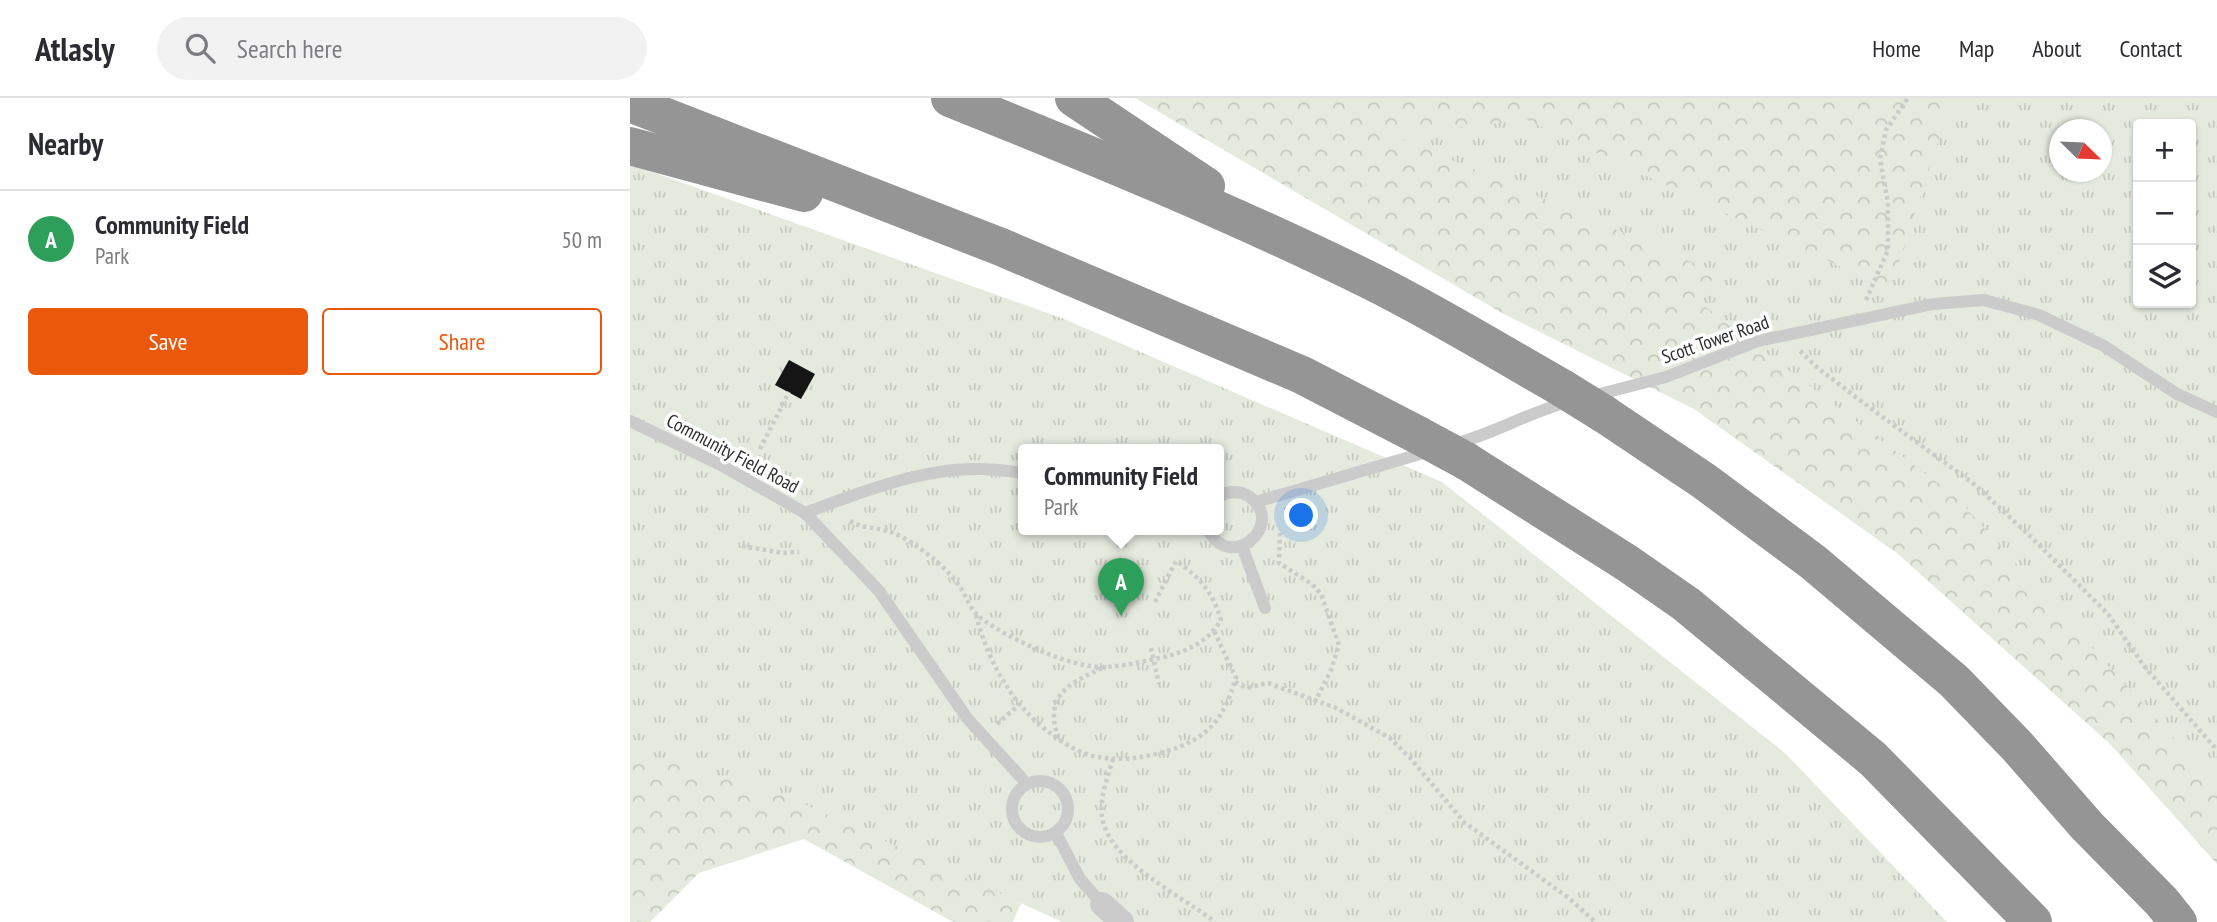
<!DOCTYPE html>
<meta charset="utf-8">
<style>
body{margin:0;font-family:"PT Sans Narrow",sans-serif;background:#f2f2f3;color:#2b2b33}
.controls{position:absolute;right:21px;top:21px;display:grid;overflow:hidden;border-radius:7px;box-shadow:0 2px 5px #0004}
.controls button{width:63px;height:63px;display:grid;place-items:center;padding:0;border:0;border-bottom:2px solid #e1e1e2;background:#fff;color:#2b2b33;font:35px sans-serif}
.compass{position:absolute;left:1419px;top:21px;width:63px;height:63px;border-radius:50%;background:#fff;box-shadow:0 2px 5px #0004;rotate:113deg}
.you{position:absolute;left:672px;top:418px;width:24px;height:24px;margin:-18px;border:5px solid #fff;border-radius:50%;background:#1a73e8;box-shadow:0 0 0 10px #1a73e833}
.badge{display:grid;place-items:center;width:46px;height:46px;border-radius:50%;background:#ea580c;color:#fff;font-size:23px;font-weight:700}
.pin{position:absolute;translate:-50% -58px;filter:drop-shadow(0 2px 4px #0008)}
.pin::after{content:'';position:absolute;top:37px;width:24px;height:21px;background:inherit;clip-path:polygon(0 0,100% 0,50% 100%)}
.popup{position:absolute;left:388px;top:346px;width:206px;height:91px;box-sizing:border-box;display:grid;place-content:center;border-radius:7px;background:#fff;filter:drop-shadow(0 2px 5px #0005);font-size:23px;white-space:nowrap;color:#7c7c81}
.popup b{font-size:26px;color:#2b2b33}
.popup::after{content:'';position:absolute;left:50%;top:100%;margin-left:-14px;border:14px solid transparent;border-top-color:#fff}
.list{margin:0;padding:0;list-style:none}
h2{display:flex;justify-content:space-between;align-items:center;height:91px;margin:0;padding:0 28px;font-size:30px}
h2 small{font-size:23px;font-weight:400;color:#7c7c81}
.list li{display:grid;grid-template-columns:46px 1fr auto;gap:21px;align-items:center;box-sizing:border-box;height:98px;padding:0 28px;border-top:2px solid #e1e1e2}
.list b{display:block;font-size:26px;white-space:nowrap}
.list p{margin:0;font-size:23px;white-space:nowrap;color:#7c7c81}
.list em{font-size:23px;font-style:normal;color:#7c7c81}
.actions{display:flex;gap:14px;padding:21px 28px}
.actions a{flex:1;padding:16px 0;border:2px solid #ea580c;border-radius:7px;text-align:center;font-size:24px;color:#ea580c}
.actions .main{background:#ea580c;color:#fff}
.icon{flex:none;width:38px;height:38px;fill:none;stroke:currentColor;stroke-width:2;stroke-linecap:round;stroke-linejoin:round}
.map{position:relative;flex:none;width:1587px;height:824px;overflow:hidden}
header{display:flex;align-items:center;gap:42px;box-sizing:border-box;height:98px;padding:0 35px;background:#fff;border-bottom:2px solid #e1e1e2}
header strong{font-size:33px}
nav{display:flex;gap:38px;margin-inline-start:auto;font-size:24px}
.search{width:490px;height:63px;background:#f2f2f3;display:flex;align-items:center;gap:18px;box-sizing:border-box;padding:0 24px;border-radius:38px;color:#7c7c81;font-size:26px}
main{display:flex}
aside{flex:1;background:#fff}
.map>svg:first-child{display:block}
.forest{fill:url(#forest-crowns);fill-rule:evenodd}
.park{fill:url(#park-tufts);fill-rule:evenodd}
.building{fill:#151515}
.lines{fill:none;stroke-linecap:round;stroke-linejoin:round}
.path{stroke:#cbcbcb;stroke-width:4.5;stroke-dasharray:3.5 3.5;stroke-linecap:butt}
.service{stroke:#cbcbcb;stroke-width:12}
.minor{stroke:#cbcbcb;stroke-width:24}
.motorway{stroke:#959595;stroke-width:38}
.motorway-bridge{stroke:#959595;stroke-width:38}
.labels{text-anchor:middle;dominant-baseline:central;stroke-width:7;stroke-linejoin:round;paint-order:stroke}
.street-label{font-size:19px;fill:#2e2e2e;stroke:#fff}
</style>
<header>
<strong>Atlasly</strong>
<div class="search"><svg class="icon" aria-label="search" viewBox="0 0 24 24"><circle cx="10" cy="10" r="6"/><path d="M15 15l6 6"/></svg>Search here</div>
<nav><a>Home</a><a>Map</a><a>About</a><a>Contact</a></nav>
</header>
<main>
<aside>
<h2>Nearby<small></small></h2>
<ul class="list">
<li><span class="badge" style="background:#2e9e5b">A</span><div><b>Community Field</b><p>Park</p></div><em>50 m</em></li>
</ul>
<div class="actions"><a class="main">Save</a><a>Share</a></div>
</aside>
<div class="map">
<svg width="1587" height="824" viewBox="0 0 1587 824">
<defs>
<pattern id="forest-crowns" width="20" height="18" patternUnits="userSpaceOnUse" patternTransform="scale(1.75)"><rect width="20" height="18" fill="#e5eade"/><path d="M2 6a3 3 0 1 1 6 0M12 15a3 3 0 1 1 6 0" fill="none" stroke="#c5c9bf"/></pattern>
<pattern id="park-tufts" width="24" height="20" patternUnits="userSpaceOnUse" patternTransform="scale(1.75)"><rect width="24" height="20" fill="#e5eade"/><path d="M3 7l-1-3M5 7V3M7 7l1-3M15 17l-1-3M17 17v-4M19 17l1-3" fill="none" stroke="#c5c9bf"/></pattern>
</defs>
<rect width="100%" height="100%" fill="#fff"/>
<g class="forest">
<path d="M505,0H1587V766L1480,646L1268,456L1064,311L872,215ZM1508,26H1561V205H1508ZM1430,32H1472V74H1430Z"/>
<path d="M0,547L405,772L383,824H323L174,741L69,775L20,824H0Z"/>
</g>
<g class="park">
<path d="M1322,0H1587V688L1326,399L1065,201L1088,175L763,37L897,22L1260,192ZM1508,26H1561V205H1508ZM1430,32H1472V74H1430Z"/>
<path d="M0,66L434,221L812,384L1155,655L1317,824H432L161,700L0,652ZM393,352H589V432H393Z"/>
</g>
<path class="building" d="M159,262L185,276L171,301L145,287Z"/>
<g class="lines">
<g class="path">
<path d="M1236,202L1258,152V105L1250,61L1256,32L1278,0"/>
<path d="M1170,253L1189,271L1247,315L1344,386L1399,437L1478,516L1514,568L1587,652"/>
<path d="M130,351L159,294"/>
<path d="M220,423C233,431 247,429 261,434C269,437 278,442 285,447C301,458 316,470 328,486C335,495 339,510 348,518C375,539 441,571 476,569C494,568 511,564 529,560C554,555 577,545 591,522C583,495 570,479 546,463L525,504"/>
<path d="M650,435L649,465L682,486L691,496L709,547L701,572L685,604"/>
<path d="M112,448L153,455L169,454"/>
<path d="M346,517C359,567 385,613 430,642C442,650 454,657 468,659C492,663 514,660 537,653C579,640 593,622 606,580L584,533"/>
<path d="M521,550L529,586"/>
<path d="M605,584L617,590L638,585L706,610L760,640L781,661L834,724L940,801L965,824"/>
<path d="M367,626L389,607"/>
<path d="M428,640C414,597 438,586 472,570"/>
<path d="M483,661C478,678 469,701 472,719C479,764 552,798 585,824"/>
</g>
<g class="service">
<path d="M962,298L1036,279L1128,243L1303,206L1354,202L1409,217L1474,248L1547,296L1587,314"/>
<path d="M0,323L91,367L175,415C228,395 291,370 349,371C364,371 379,373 393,375"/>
<path d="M824,346C864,336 899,314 938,304"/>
<path d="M626,404L800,353"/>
<path d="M175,415L249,493L337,620L397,686"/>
<path d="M578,432C601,475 655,427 621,400C611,392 600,393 589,398"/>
<path d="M612,448L635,510"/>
<circle cx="410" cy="711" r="28"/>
<path d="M426,735L450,781L472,806"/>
</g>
<path class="minor" d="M472,806L492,824"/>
<g class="motorway">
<path d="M320,0C462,57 605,116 743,184C807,216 869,254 932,290"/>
<path d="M444,0L576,88"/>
<path d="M0,5L371,149L672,277L788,337"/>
<path d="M0,48L174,95"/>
<path d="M974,316L1074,383L1183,464L1324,583L1387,648L1457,728L1532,804L1548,824"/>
<path d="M836,363L997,465L1056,506L1243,661L1403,824"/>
</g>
<g class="motorway-bridge">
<path d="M932,290L974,316"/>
<path d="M788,337L836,363"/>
</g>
</g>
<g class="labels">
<g class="street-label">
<text transform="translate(1085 241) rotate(-19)">Scott Tower Road</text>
<text transform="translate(103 355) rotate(28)">Community Field Road</text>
</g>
</g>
</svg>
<div class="controls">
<button>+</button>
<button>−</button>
<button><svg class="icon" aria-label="layers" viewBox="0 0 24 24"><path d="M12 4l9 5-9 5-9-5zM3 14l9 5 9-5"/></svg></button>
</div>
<svg class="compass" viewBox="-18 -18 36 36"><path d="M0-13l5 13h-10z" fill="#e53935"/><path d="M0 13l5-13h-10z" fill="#7c7c81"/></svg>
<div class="you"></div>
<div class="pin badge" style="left:491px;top:518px;background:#2e9e5b">A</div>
<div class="popup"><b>Community Field</b>Park</div>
</div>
</main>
